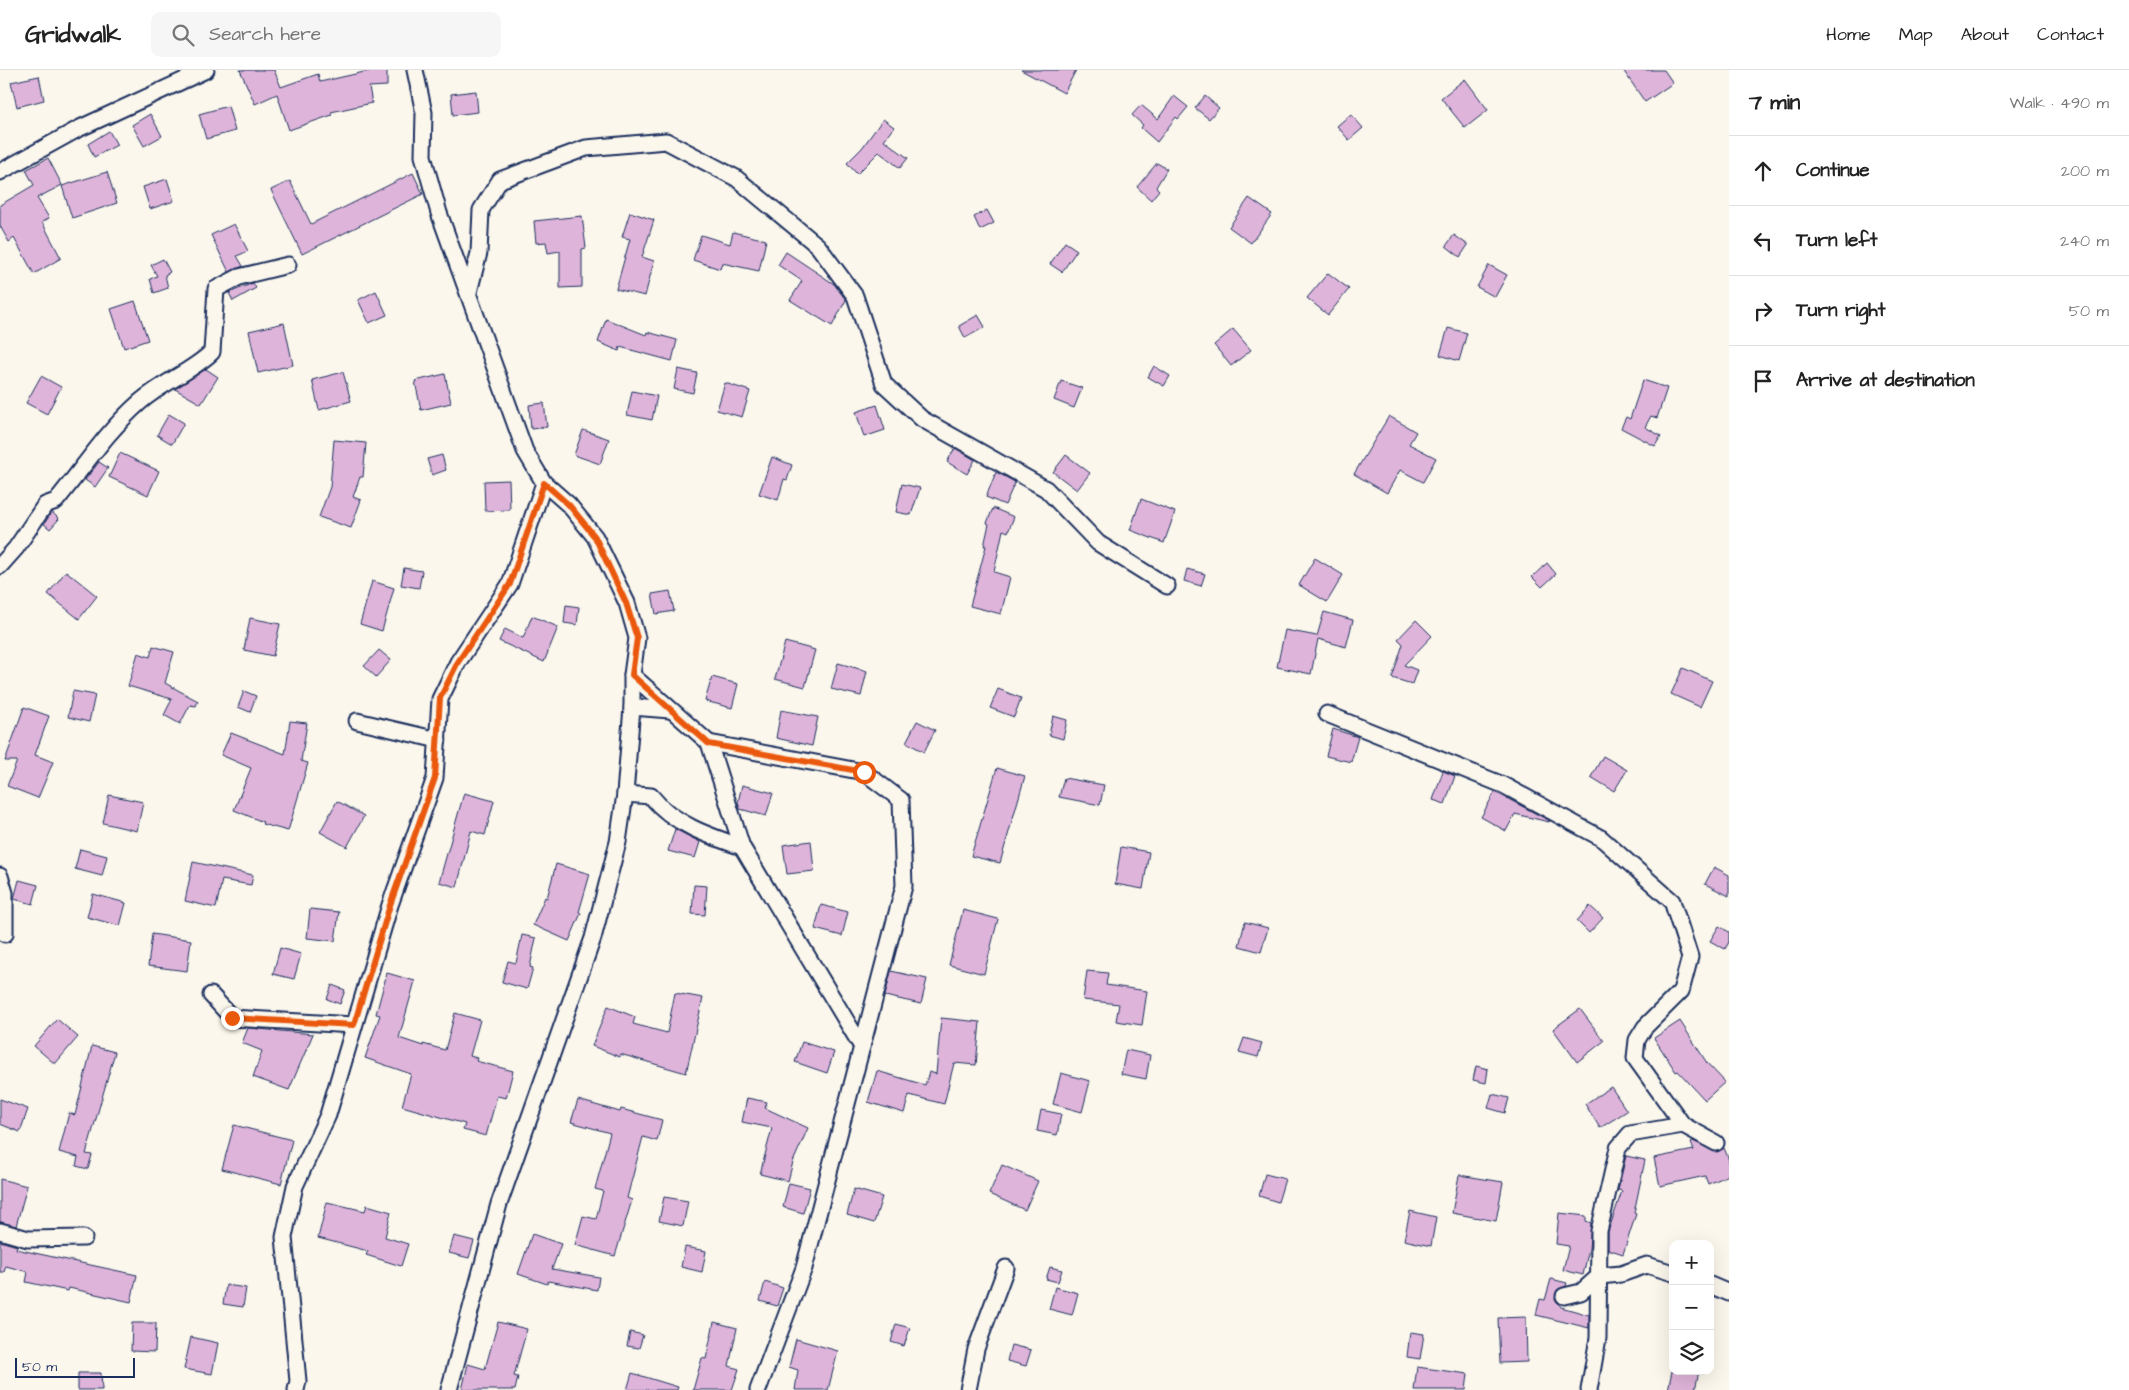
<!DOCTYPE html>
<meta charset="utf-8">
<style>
body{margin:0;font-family:"Architects Daughter",sans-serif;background:#f6f6f6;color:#222}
.controls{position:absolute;right:15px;bottom:15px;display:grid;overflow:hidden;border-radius:10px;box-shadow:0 5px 20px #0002}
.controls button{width:45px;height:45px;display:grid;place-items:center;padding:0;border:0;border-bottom:1px solid #e0e0e0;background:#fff;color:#222;font:25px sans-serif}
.scale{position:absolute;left:15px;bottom:12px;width:120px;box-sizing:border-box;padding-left:5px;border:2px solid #1b2f5e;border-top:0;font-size:14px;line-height:18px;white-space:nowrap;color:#1b2f5e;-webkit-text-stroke:4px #fbf7ec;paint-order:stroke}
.stop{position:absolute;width:15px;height:15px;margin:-11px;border:4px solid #ea580c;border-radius:50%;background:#fff}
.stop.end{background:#ea580c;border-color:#fff;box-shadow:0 1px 5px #0008}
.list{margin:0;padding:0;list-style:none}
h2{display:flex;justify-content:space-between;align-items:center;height:65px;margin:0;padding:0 20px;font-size:21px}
h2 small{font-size:16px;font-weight:400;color:#767676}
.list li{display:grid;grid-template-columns:32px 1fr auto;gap:15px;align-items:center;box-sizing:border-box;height:70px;padding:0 20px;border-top:1px solid #e0e0e0}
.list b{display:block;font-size:19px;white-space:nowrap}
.list em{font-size:16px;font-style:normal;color:#767676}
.icon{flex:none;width:28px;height:28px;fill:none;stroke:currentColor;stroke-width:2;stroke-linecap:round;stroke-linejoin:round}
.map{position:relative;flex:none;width:1729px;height:1320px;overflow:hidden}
header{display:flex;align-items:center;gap:30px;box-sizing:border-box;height:70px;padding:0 25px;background:#fff;border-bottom:1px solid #e0e0e0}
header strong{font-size:24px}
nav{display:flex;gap:28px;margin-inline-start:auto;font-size:18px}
.search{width:350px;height:45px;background:#f6f6f6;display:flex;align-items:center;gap:12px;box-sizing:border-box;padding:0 18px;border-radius:10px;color:#767676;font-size:19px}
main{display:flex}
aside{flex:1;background:#fff}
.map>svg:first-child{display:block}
.building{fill:#dfb4da;stroke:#1b2f5e}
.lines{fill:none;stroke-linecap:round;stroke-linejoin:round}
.street-casing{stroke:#1b2f5e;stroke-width:19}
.street{stroke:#fbf7ec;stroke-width:15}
.route{stroke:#ea580c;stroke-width:6}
</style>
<header>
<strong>Gridwalk</strong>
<div class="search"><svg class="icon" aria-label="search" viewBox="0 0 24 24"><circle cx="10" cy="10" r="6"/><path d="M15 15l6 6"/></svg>Search here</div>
<nav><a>Home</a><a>Map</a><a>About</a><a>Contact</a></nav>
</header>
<main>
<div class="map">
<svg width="1729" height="1320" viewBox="0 0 1729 1320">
<rect width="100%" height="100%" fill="#fbf7ec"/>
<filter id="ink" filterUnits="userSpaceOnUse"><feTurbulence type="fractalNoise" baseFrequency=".02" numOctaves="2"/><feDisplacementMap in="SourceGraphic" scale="10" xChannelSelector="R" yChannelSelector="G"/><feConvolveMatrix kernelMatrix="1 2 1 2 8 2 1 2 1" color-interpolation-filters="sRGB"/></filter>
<g filter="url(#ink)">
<g class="building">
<path d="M240,0H274L281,17L318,4L320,12L373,0H387V16L369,17L372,33L331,42L332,45L289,60L277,24L255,34Z"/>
<path d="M1021,0H1076L1064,23Z"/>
<path d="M1623,0H1664L1673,13L1645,32Z"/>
<path d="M39,6L44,30L17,37L11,12Z"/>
<path d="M1465,9L1488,40L1465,58L1441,28Z"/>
<path d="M476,21L478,42L453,45L451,24Z"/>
<path d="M1174,26L1188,37L1178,49L1176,47L1157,72L1141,58L1143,55L1132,45L1141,35L1158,49Z"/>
<path d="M1205,26L1219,38L1209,49L1195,38Z"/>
<path d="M228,36L235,61L206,69L199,44Z"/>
<path d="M150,44L162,66L144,76L132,55Z"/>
<path d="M1351,44L1363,58L1349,70L1337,56Z"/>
<path d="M883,49L894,57L884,70L908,88L900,98L879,82L857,104L847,93L862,78Z"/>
<path d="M109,61L117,75L94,87L88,74Z"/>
<path d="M48,88L62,115L37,128L49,148L42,152L61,188L34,204L14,168L9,172L0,156V135L34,115L26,100Z"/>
<path d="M1157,93L1167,99L1156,117L1159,120L1151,130L1137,117Z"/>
<path d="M107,102L117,133L72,148L62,116Z"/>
<path d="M413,103L423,124L302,184L271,120L290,111L311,154Z"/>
<path d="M167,109L174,131L150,139L143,117Z"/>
<path d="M1249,128L1272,144L1251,173L1229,157Z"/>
<path d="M987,140L994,153L980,160L974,147Z"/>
<path d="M630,142L654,150L642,187L654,191L645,226L616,219L630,169L622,167Z"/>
<path d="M582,146L586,178L582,179V217L560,218V181L548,183L546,172L536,173L534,151Z"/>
<path d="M234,154L248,181L237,186L243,196L229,202L211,165Z"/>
<path d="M733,162L766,170L759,201L722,193L720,199L693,190L701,165L730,174Z"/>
<path d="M1454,165L1468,175L1460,187L1446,176Z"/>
<path d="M1065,172L1077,180L1062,202L1050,194Z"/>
<path d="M786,182L834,214L846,230L832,256L790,230L802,211L778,195Z"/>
<path d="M163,189L170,202L165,205L168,218L154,223L150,209L157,206L151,195Z"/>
<path d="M1489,195L1507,205L1495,227L1477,217Z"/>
<path d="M1328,203L1349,219L1328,245L1307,228Z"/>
<path d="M253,213L256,218L233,231L229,223Z"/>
<path d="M376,221L387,245L369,253L358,230Z"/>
<path d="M135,231L148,270L124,278L111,239Z"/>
<path d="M978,245L985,257L965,268L959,256Z"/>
<path d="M606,249L646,265L647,262L677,270L672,291L620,277L619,281L598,272Z"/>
<path d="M284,253L293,295L258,303L249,261Z"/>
<path d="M1448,258L1467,263L1459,291L1440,285Z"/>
<path d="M1233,259L1251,280L1231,296L1214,275Z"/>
<path d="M1154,296L1170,306L1164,316L1148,307Z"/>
<path d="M206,299L218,307L201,334L175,319Z"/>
<path d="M678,299L697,303L693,323L674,319Z"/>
<path d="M343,302L351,331L319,340L312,310Z"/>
<path d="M445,304L451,333L421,340L415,311Z"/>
<path d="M41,306L61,317L47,344L26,333Z"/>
<path d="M1643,310L1667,318L1657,348L1651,346L1645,357L1661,366L1655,376L1621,358L1626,347L1630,349Z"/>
<path d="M1061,311L1082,318L1074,338L1054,330Z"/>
<path d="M725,313L750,321L742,347L717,340Z"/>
<path d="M632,321L657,326L652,350L627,345Z"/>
<path d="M544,333L547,357L531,359L529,335Z"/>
<path d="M877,335L885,360L864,367L856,342Z"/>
<path d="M169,344L184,353L172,374L157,365Z"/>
<path d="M1389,346L1416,362L1409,374L1436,388L1423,412L1400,400L1387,423L1354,404Z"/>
<path d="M583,360L609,369L600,394L574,385Z"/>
<path d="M334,370L366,373L363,407H360L353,427L361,430L351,458L319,447L330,417Z"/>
<path d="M955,378L975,390L967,404L947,392Z"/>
<path d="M120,383L159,401L148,425L109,407Z"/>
<path d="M442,385L446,400L432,405L427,389Z"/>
<path d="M1066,385L1090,403L1077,420L1053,402Z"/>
<path d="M772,387L792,395L787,410L784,409L778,430L759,424Z"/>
<path d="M99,392L108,398L95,417L85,410Z"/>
<path d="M996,402L1015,412L1005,435L986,427Z"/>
<path d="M509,410L510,440L485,441L484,411Z"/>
<path d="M902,414L920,418L911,445L896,442Z"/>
<path d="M1141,429L1175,442L1164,473L1130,460Z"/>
<path d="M993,438L1014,447L1008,462L1003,460L994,502L1010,507L1001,544L970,536L986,476H984L989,454L987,453Z"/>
<path d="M52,442L59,449L50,459L44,454Z"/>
<path d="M1315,488L1343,505L1327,532L1299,515Z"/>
<path d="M1547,493L1556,504L1542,517L1532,507Z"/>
<path d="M404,498L422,501L419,518L401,515Z"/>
<path d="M1187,499L1205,504L1201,516L1184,511Z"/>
<path d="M66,501L97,526L79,549L48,524Z"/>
<path d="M372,511L394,518L382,561L360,554Z"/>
<path d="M670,521L674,541L656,544L652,524Z"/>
<path d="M566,535L579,537L577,555L564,553Z"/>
<path d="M1324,542L1353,550L1346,577L1318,569L1311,604L1277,597L1285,560L1317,566Z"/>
<path d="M532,546L558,557L544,592L499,571L505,559L523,568Z"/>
<path d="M250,548L280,554L273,586L244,580Z"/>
<path d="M1416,550L1432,566L1404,595L1417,600L1412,614L1392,608L1403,574L1398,569Z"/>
<path d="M785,572L815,580L805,617L775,609Z"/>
<path d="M153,576L174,582L165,613L198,631L196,636L190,635L180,654L164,645L172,629L128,616L138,583L150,587Z"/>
<path d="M379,580L391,590L376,607L364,596Z"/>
<path d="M838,593L867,601L861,626L831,619Z"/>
<path d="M1683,598L1712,611L1700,637L1671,624Z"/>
<path d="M712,607L738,614L732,638L705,631Z"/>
<path d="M998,619L1021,628L1014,647L990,638Z"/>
<path d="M73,621L95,625L89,652L68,647Z"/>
<path d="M244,621L256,626L250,642L238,637Z"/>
<path d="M24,637L49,646L35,685L53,692L38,728L7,716L17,691H5Z"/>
<path d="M781,640L818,647L812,676L776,668Z"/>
<path d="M1053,646L1067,650L1063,669L1049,665Z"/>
<path d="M290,651L307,653L301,691L308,693L288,761L262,754L263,752L234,740L251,698L221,685L231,663L285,684Z"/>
<path d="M917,651L935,660L924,682L906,672Z"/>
<path d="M1333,659L1358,667L1351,692L1326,686Z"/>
<path d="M1603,686L1627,700L1614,721L1591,707Z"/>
<path d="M997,698L1025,706L1000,793L971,786Z"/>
<path d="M1443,701L1455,706L1445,734L1433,730Z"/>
<path d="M1064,708L1104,715L1100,735L1059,727Z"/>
<path d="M742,715L773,723L766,746L740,739L738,732Z"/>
<path d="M1495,722L1550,751L1549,752L1515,744L1506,761L1481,747Z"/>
<path d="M464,723L494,731L485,765L471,761L457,817L439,812Z"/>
<path d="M109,725L143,732L137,761L103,753Z"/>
<path d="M337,731L364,746L347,777L320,762Z"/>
<path d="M675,759L700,772L695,788L668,781Z"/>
<path d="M811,771L814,801L787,804L783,775Z"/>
<path d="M1121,777L1149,782L1143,819L1115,814Z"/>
<path d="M80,779L107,786L102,806L75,799Z"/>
<path d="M193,792L253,805L251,815L222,810L216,838L185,831Z"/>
<path d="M556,794L590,804L579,842L581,843L569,871L533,855L545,827L547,828Z"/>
<path d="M1714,797L1729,805V826L1705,814Z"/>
<path d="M19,810L38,815L33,834L14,829Z"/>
<path d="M694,815L707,816L705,845L692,844Z"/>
<path d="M93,824L126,833L120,856L87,847Z"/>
<path d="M821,835L848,842L842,866L815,859Z"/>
<path d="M1590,836L1603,848L1589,863L1577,851Z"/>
<path d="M310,839L339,842L335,871L307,868Z"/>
<path d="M963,840L998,849L984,904L949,895Z"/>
<path d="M1245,852L1268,858L1261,882L1239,876Z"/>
<path d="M1719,856L1729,862V872L1725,879L1710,871Z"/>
<path d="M152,864L191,870L187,901L148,896Z"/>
<path d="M522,865L536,868L530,897L533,898L527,919L502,912L508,891L516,893Z"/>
<path d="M280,878L301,884L294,909L273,904Z"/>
<path d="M891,901L927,909L921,934L885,926Z"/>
<path d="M1087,901L1108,903L1106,915L1147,921L1142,955L1116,951L1119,934L1083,930Z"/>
<path d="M387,903L415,911L399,968L423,976V974L445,980L455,943L480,950L470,986L477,988L476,991L513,1001L506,1028L497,1026L486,1066L463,1060L465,1054L402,1036L411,1004L365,988L380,945L376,944Z"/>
<path d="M332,915L345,920L340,934L327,929Z"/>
<path d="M675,923L703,928L686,1003L620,984V987L592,976L608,936L635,947L633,954L667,963Z"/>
<path d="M1580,939L1604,971L1577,992L1553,959Z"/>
<path d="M941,948L980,952L976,995L954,993L944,1034L909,1025L904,1043L868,1032L877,1001L925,1015L929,1002L936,1004Z"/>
<path d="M57,949L78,967L55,994L34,976Z"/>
<path d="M1680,951L1707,993L1725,1012L1705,1030L1678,1001L1676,1002L1654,968Z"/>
<path d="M248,958L313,964L289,1020L253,1007L262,981L242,973Z"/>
<path d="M1244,968L1262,973L1258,987L1239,982Z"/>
<path d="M802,972L834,982L827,1003L795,992Z"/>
<path d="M92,976L115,982L86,1084L92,1085L88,1099L76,1096L78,1087L59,1082L69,1043L75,1045Z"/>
<path d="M1126,980L1150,985L1146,1009L1121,1004Z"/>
<path d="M1476,996L1488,999L1486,1013L1473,1010Z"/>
<path d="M1061,1003L1090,1011L1082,1042L1053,1034Z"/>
<path d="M1611,1017L1627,1041L1600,1058L1585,1034Z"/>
<path d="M1492,1024L1509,1028L1505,1043L1488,1038Z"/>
<path d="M747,1028L767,1032L765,1038L808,1058L793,1092L788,1111L760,1104L772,1058L742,1052Z"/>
<path d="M0,1029L28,1039L20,1062L0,1054Z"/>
<path d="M578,1030L620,1042L621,1039L662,1050L657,1071L643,1067L627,1128L632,1130L615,1186L575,1175L583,1146L596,1149L603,1121L595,1119L610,1063L571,1052Z"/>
<path d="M1041,1040L1061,1044L1057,1065L1037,1061Z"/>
<path d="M234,1055L292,1070L281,1114L222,1099Z"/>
<path d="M1693,1071L1716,1082L1724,1078L1729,1090V1105L1708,1114L1705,1106L1660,1116L1654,1088L1694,1080L1691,1072Z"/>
<path d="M1626,1086L1645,1090L1634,1143L1636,1144L1623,1184L1608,1179V1162L1622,1121L1618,1120Z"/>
<path d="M1002,1095L1038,1111L1025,1140L989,1124Z"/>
<path d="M1265,1104L1285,1109L1278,1132L1259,1126Z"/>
<path d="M1459,1105L1503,1112L1496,1151L1452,1143Z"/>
<path d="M0,1109L27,1116L16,1156L0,1152Z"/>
<path d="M789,1113L810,1118L803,1143L783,1137Z"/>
<path d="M854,1119L882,1127L874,1153L847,1145Z"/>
<path d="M664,1127L688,1131L683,1156L659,1151Z"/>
<path d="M327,1132L365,1141L367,1135L391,1142L385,1167L408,1174L401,1196L366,1185L368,1181L318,1168Z"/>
<path d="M1410,1141L1436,1147L1431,1176L1404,1170Z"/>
<path d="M1559,1143L1586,1146V1151L1591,1153L1589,1179L1583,1205L1563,1200L1569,1176L1556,1174Z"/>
<path d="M532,1164L561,1174L552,1199L599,1207L597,1220L548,1211L547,1214L518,1204Z"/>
<path d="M454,1166L474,1171L469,1188L449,1183Z"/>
<path d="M0,1171L17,1176L16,1179L137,1205L131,1232L69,1218L68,1221L26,1212L28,1202L6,1196L4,1202H0Z"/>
<path d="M685,1177L706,1181L702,1202L681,1197Z"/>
<path d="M1050,1197L1062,1200L1058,1212L1046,1209Z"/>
<path d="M1551,1209L1567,1213L1566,1216L1557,1220L1555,1229L1561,1237L1589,1245V1258L1536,1245L1540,1229L1545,1230Z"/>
<path d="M765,1212L783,1218L777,1236L760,1231Z"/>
<path d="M226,1215L246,1218L243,1237L223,1234Z"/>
<path d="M1055,1217L1078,1223L1072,1245L1049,1239Z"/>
<path d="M1526,1247L1527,1292L1500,1293L1498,1248Z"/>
<path d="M498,1252L527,1259L514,1306L518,1307L515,1320H462L468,1294L485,1299Z"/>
<path d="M714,1252L737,1258L729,1296L739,1299L732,1320H693L702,1288L706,1289Z"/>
<path d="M132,1253H156L155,1282L131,1281Z"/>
<path d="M896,1254L910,1258L904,1276L891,1272Z"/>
<path d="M630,1262L643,1265L639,1278L627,1276Z"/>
<path d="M1410,1262L1424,1264L1420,1289L1407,1287Z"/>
<path d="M191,1267L218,1273L212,1304L184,1299Z"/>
<path d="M796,1269L838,1281L828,1320H795L798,1300L789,1297Z"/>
<path d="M1011,1275L1031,1280L1026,1296L1007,1291Z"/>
<path d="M1417,1297L1468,1304L1466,1320H1414Z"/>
<path d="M1672,1301H1699L1695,1320H1668Z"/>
<path d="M78,1303H101L102,1320H78Z"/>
<path d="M632,1303L678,1317L677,1320H627Z"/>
</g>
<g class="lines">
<defs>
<g id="street">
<path d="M415,0L424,43L423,86L439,143L525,381L544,413L569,435L595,467L627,533L637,568L632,605V637L625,724L618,772L593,868L499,1134L449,1320"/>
<path d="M0,102L78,59L206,0"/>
<path d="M469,222L479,183L481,140L500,110L586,78L666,71L736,108L818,176L855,226L884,314L922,349L1046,419L1098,473L1167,516"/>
<path d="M0,496L16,478L45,435L56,431C84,397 107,361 140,332C163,312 191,302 212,282L216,219L239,207L288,195"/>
<path d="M632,605L709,673L864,702L901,730L904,816L804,1198L758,1320"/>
<path d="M632,637L670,640"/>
<path d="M1327,644L1503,715L1601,768L1672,831L1690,887L1681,921L1645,957L1637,970L1635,988L1683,1055L1716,1073"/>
<path d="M357,651L438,670"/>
<path d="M709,673L742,777L862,977"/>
<path d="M625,724L651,726C673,754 709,766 742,777"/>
<path d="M0,806L5,823V864"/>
<path d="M211,925L232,948L354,955"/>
<path d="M0,1161L28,1169L84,1168"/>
<path d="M1710,1215L1729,1223"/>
<path d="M1564,1226L1581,1222L1599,1206L1621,1204L1647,1195L1673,1203"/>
<path d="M296,1320L298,1311L284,1167L295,1116L328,1045L390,835L435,708L440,629L458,592L510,514L544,413"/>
<path d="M968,1320L976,1279L1006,1198"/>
<path d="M1589,1320L1598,1268L1599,1161L1618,1078L1630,1064L1683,1055"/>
</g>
</defs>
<use href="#street" class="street-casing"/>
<use href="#street" class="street"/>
</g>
</g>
<g class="lines" filter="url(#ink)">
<path class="route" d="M232,948L354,955L390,835L435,708L440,628L458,592L510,514L544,413L569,435L595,467L626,533L637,568L632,605L709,674L864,702"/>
</g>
</svg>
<div class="controls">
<button>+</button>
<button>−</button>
<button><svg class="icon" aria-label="layers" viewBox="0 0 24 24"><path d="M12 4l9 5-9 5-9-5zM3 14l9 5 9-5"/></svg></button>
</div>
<div class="scale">50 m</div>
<div class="stop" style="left:864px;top:702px"></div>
<div class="stop end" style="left:232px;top:948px"></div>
</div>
<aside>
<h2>7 min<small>Walk · 490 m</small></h2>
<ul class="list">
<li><svg class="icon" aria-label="ahead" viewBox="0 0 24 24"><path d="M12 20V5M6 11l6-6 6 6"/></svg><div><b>Continue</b></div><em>200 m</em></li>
<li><svg class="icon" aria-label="left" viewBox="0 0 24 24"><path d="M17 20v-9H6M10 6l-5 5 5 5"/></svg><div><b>Turn left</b></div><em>240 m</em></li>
<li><svg class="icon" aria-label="right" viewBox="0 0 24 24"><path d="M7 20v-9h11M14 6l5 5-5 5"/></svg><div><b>Turn right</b></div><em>50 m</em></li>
<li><svg class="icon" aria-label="arrive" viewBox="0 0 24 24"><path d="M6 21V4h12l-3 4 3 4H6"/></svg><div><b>Arrive at destination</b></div></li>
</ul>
</aside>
</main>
